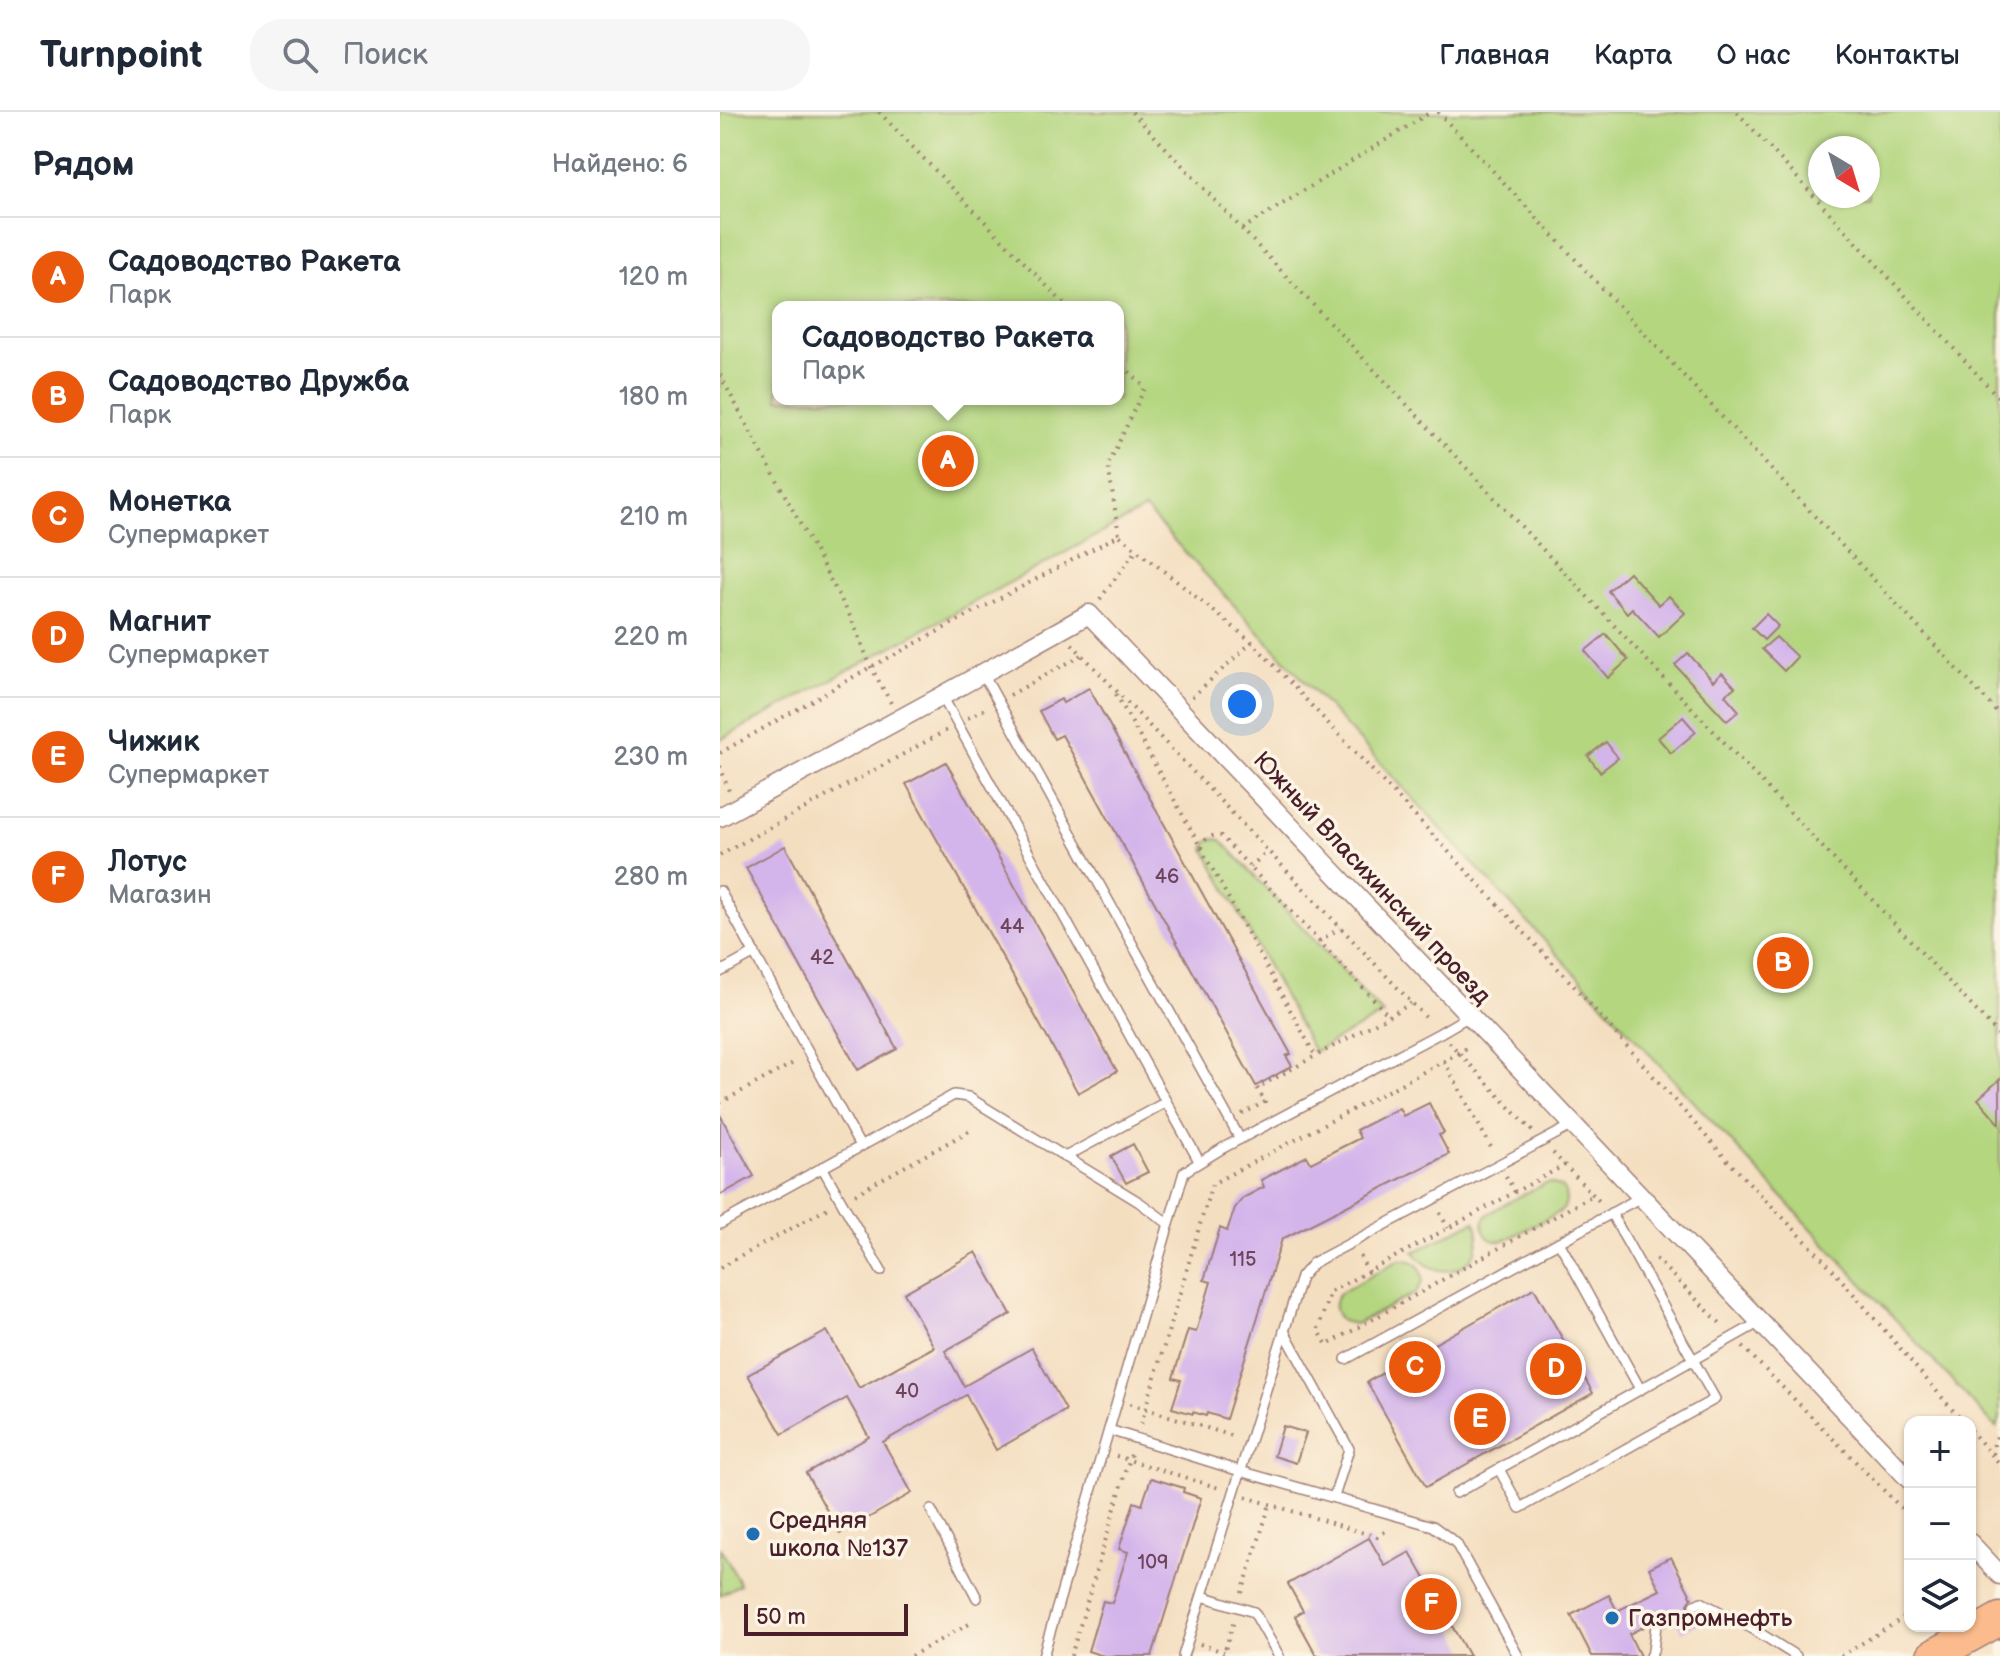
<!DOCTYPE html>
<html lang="ru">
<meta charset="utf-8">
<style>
body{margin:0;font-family:"Balsamiq Sans",sans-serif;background:#f6f6f7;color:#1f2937}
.controls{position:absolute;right:24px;bottom:24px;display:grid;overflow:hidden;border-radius:16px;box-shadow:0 2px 6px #0004}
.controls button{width:72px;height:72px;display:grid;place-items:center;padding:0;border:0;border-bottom:2px solid #e0e1e3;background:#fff;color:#1f2937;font:40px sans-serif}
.compass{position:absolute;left:1088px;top:24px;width:72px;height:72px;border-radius:50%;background:#fff;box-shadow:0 2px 6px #0004;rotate:142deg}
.scale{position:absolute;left:24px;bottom:20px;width:164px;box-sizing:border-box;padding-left:8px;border:4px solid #4a1f2b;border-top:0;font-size:22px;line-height:28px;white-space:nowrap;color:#4a1f2b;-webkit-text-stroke:6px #fcf5e5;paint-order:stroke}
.you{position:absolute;left:522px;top:592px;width:28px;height:28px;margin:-20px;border:6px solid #fff;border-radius:50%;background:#1a73e8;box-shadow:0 0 0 12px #1a73e833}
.badge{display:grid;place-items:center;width:52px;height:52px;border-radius:50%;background:#ea580c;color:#fff;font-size:26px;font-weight:700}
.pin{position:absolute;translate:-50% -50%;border:4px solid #fff;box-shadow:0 2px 8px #0006}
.popup{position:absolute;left:52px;top:189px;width:352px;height:104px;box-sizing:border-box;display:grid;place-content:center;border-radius:16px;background:#fff;filter:drop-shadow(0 2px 6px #0005);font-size:26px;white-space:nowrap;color:#747a83}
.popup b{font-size:30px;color:#1f2937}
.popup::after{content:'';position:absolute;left:50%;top:100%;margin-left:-16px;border:16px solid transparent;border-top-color:#fff}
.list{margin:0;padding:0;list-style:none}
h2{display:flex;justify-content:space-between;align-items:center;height:104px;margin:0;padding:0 32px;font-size:34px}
h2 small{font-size:26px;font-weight:400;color:#747a83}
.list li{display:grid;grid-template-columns:52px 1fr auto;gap:24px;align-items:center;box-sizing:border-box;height:120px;padding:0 32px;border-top:2px solid #e0e1e3}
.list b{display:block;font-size:30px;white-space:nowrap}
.list p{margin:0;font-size:26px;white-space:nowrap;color:#747a83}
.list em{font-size:26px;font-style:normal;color:#747a83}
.icon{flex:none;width:44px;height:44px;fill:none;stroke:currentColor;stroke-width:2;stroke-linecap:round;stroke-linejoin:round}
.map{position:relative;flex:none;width:1280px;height:1544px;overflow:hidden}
header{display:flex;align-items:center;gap:48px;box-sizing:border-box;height:112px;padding:0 40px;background:#fff;border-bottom:2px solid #e0e1e3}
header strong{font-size:38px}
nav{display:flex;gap:44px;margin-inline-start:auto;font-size:28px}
.search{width:560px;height:72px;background:#f6f6f7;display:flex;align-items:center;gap:20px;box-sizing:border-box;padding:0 28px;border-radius:32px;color:#747a83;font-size:30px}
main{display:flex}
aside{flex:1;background:#fff}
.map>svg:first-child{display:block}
.green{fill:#b3d67f;stroke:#7e7a55;stroke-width:2;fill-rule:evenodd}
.building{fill:#d4b5eb}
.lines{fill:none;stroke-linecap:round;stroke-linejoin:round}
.service-casing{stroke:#9f7e76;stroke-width:12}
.minor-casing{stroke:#9f7e76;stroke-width:21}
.trunk-casing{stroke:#9f7e76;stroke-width:35}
.path{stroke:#9f7e76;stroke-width:4;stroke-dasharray:2 6;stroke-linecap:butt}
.service{stroke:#fff;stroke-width:9}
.minor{stroke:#fff;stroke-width:18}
.trunk{stroke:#fbbb8d;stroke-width:32}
.poi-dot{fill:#1f6fb2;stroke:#fcf5e5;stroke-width:3}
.labels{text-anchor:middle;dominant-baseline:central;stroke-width:7;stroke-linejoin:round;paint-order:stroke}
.number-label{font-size:20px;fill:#6c445b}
.street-label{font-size:24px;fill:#4a1f2b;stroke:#fcf5e5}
.poi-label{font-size:24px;fill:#4a1f2b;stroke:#fcf5e5;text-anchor:start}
</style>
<header>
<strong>Turnpoint</strong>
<div class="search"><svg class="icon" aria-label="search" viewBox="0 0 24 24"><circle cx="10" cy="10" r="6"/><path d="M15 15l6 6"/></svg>Поиск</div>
<nav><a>Главная</a><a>Карта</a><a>О нас</a><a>Контакты</a></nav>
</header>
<main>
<aside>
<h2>Рядом<small>Найдено: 6</small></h2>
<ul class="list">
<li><span class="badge">A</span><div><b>Садоводство Ракета</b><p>Парк</p></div><em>120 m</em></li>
<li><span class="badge">B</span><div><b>Садоводство Дружба</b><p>Парк</p></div><em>180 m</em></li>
<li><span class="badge">C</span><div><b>Монетка</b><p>Супермаркет</p></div><em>210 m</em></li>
<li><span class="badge">D</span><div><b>Магнит</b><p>Супермаркет</p></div><em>220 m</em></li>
<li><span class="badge">E</span><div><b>Чижик</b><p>Супермаркет</p></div><em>230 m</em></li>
<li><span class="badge">F</span><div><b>Лотус</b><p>Магазин</p></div><em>280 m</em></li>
</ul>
</aside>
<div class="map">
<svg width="1280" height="1544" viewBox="0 0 1280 1544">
<rect width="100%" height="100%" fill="#fcf5e5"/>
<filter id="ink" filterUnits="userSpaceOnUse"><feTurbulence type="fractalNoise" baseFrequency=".0125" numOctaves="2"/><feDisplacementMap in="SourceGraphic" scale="16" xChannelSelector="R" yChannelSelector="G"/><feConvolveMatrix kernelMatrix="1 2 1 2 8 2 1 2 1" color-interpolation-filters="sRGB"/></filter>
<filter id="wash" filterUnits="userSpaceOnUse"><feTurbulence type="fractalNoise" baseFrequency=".006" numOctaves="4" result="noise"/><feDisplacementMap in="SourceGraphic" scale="32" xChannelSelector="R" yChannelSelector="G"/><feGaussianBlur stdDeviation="1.8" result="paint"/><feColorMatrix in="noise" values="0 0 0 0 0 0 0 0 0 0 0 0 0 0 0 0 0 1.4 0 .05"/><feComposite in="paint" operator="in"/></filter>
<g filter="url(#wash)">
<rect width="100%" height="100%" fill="#f4dec0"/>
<g class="green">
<path d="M0,0H1280V1307L1276,1316L425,397L0,628ZM1100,36H1148V84H1100ZM58,195H398V287H58Z"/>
<path d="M493,726L501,728L663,902L594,940L485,738L487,731Z"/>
<path d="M831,1071L841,1075L845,1080L846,1090L844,1096L840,1100L783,1129C776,1130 770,1129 766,1123C762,1117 762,1109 767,1104C773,1096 814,1078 825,1072Z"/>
<path d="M755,1109C771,1152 721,1178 694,1140Z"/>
<path d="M679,1148C694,1146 703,1155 703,1169L696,1181L640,1210L634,1212L622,1209C614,1200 612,1192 619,1182Z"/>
<path d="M0,1435L20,1472L0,1483Z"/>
</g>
<g id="blocks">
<g class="building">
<path d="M909,460L939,493L949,484L965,501L939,525L912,496L907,501L888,479Z"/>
<path d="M1046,502L1058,514L1044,528L1032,516Z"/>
<path d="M886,522L908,548L888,566L865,539Z"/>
<path d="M1056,525L1077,545L1064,559L1042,537Z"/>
<path d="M968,541L993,569L1002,561L1015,575L1005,583L1019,599L1007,609L955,553Z"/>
<path d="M369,576L571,942L566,944L572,954L536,974L342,623L334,627L319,599L341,587L343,591Z"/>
<path d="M963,605L976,620L951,641L938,626Z"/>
<path d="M886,630L898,646L880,660L868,644Z"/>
<path d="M226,650L397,959L358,981L186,672Z"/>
<path d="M65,734L177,937L138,958L26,756Z"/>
<path d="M1280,967V1012L1258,987Z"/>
<path d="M709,991L724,1021L719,1023L729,1042L562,1127L506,1307L487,1301L486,1304L473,1300V1302L452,1296L461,1268L453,1266L468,1218L476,1220L491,1170L484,1168L500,1116L507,1119L515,1096L523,1086L544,1075L541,1068L587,1044L591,1051L616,1038L640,1026L636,1018L679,996L683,1004Z"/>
<path d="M0,1003L34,1064L0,1083Z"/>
<path d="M413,1032L428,1060L406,1071L391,1044Z"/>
<path d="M256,1140L291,1202L225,1239L244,1274L312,1236L346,1298L276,1338L246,1283L163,1330L192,1381L120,1422L86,1361L149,1325L127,1286L62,1322L28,1263L107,1219L139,1276L214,1235L184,1181Z"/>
<path d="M814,1176L873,1281L706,1375L647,1270Z"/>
<path d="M563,1314L586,1321L576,1351L554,1344Z"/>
<path d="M431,1366L464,1376L463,1380L481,1386L432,1544H384L368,1539L383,1489L392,1491L401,1462L408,1440L399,1437L414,1390L422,1393Z"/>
<path d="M649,1426L665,1454L690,1440L749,1544H597L575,1504L583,1499L568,1472Z"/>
<path d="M951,1445L972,1486L968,1492L969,1497L974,1500L979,1499L984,1509L962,1520L957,1511L961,1507V1501L957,1497H951L933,1506L929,1512L909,1522L920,1544H872L851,1503L889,1483L897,1499L940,1478L929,1456Z"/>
</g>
</g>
</g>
<g filter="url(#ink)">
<use href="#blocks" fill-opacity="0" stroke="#9f7e76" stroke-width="2"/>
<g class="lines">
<defs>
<g id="service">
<path d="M263,562L520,1027"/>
<path d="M222,584L479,1049"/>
<path d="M0,779L140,1034"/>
<path d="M0,860L35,841"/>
<path d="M345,1045L446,990"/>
<path d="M102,1055L161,1159"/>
<path d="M0,1112L234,983L248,985L419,1090L449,1112"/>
<path d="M839,1130L920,1277"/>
<path d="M564,1219L629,1337L614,1385"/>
<path d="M626,1247L921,1085"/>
<path d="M389,1318L520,1359L713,1414L736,1431L798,1544"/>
<path d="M779,1357L800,1396L995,1287L891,1101"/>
<path d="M736,1381L1040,1210"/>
<path d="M211,1398L257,1486"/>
<path d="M482,1484L534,1500L559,1544"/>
<path d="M975,1493L981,1490L1033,1517L1076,1544"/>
<path d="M323,1544L464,1060L503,1036L720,921L749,904"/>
<path d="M463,1544L581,1165L593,1151L853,1013"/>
<path d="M930,1544L933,1539L936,1513L954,1504"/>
</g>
<g id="minor">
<path d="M0,705L222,584L369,502L1190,1368"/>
<path d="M1250,1431L1280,1463"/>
</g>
<path id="trunk" d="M1213,1544L1280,1507"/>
</defs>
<use href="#service" class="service-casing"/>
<use href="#minor" class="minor-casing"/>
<use href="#trunk" class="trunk-casing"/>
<g class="path">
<path d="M159,0L347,195"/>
<path d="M412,0L1280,924"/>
<path d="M718,0L1280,603"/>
<path d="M1017,0L1280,287"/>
<path d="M522,117L711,0"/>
<path d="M398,248L425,276L388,353L399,423"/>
<path d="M0,263L131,506L151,555L171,591"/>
<path d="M380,487L417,437"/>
<path d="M352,532L709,909"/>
<path d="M396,582L596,945"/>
<path d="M290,583L362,543"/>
<path d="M472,585L532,530"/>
<path d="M248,606L265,597"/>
<path d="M0,641L151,555L399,423L532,530L846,865L1007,1048L1107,1151L1243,1310"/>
<path d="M0,654L9,679"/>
<path d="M482,736C484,726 491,722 501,724L669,904"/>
<path d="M0,743L227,618"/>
<path d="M530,755L548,739"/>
<path d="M599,829L620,816"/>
<path d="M729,930L813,1020"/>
<path d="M724,949L773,1039"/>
<path d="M0,991L77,949"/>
<path d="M522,1002L545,990L537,976L692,891"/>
<path d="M833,1041L882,1092"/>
<path d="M845,1053L610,1180L598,1217L607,1233L873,1083"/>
<path d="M786,1064L795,1080"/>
<path d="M135,1082L251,1018"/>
<path d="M720,1101L728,1116"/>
<path d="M640,1144L648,1160"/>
<path d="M936,1147L1003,1214"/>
<path d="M0,1156L110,1095"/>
<path d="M1023,1235L1190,1405"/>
<path d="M410,1292L516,1325"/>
<path d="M421,1312L492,1072L724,949L750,934"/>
<path d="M1250,1318L1280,1352"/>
<path d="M1273,1342L1274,1331L1280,1318"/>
<path d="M396,1344L499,1376"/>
<path d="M526,1385L657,1425L669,1417"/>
<path d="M522,1481L550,1392"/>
<path d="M480,1532L504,1540"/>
<path d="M191,1544L251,1511"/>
<path d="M351,1544L412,1339"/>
<path d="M503,1544L514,1509"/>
<path d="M1121,1544L1190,1502"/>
</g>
<use href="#service" class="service"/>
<use href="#minor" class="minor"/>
<use href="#trunk" class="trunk"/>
</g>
</g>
<g class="poi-dot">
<circle cx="33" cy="1422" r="8"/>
<circle cx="892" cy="1506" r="8"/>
</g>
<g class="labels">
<g class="number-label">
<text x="447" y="765">46</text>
<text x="292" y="815">44</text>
<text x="102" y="846">42</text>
<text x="523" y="1148">115</text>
<text x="187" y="1280">40</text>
<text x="433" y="1451">109</text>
</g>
<g class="street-label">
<text transform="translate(652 766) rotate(47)">Южный Власихинский проезд</text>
</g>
<g class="poi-label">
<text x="49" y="1408">Средняя<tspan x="49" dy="28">школа №137</tspan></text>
<text x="908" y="1506">Газпромнефть</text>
</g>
</g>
</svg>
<div class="controls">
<button>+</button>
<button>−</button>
<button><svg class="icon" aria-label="layers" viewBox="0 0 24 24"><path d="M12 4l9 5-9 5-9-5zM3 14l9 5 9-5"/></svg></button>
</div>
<svg class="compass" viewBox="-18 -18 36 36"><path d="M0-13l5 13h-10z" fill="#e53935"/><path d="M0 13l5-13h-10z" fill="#747a83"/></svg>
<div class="scale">50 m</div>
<div class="you"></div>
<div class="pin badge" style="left:228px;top:349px">A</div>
<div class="popup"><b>Садоводство Ракета</b>Парк</div>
<div class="pin badge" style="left:1063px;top:851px">B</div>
<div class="pin badge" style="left:695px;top:1255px">C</div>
<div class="pin badge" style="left:836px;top:1257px">D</div>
<div class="pin badge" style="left:760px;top:1307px">E</div>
<div class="pin badge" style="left:711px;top:1492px">F</div>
</div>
</main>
